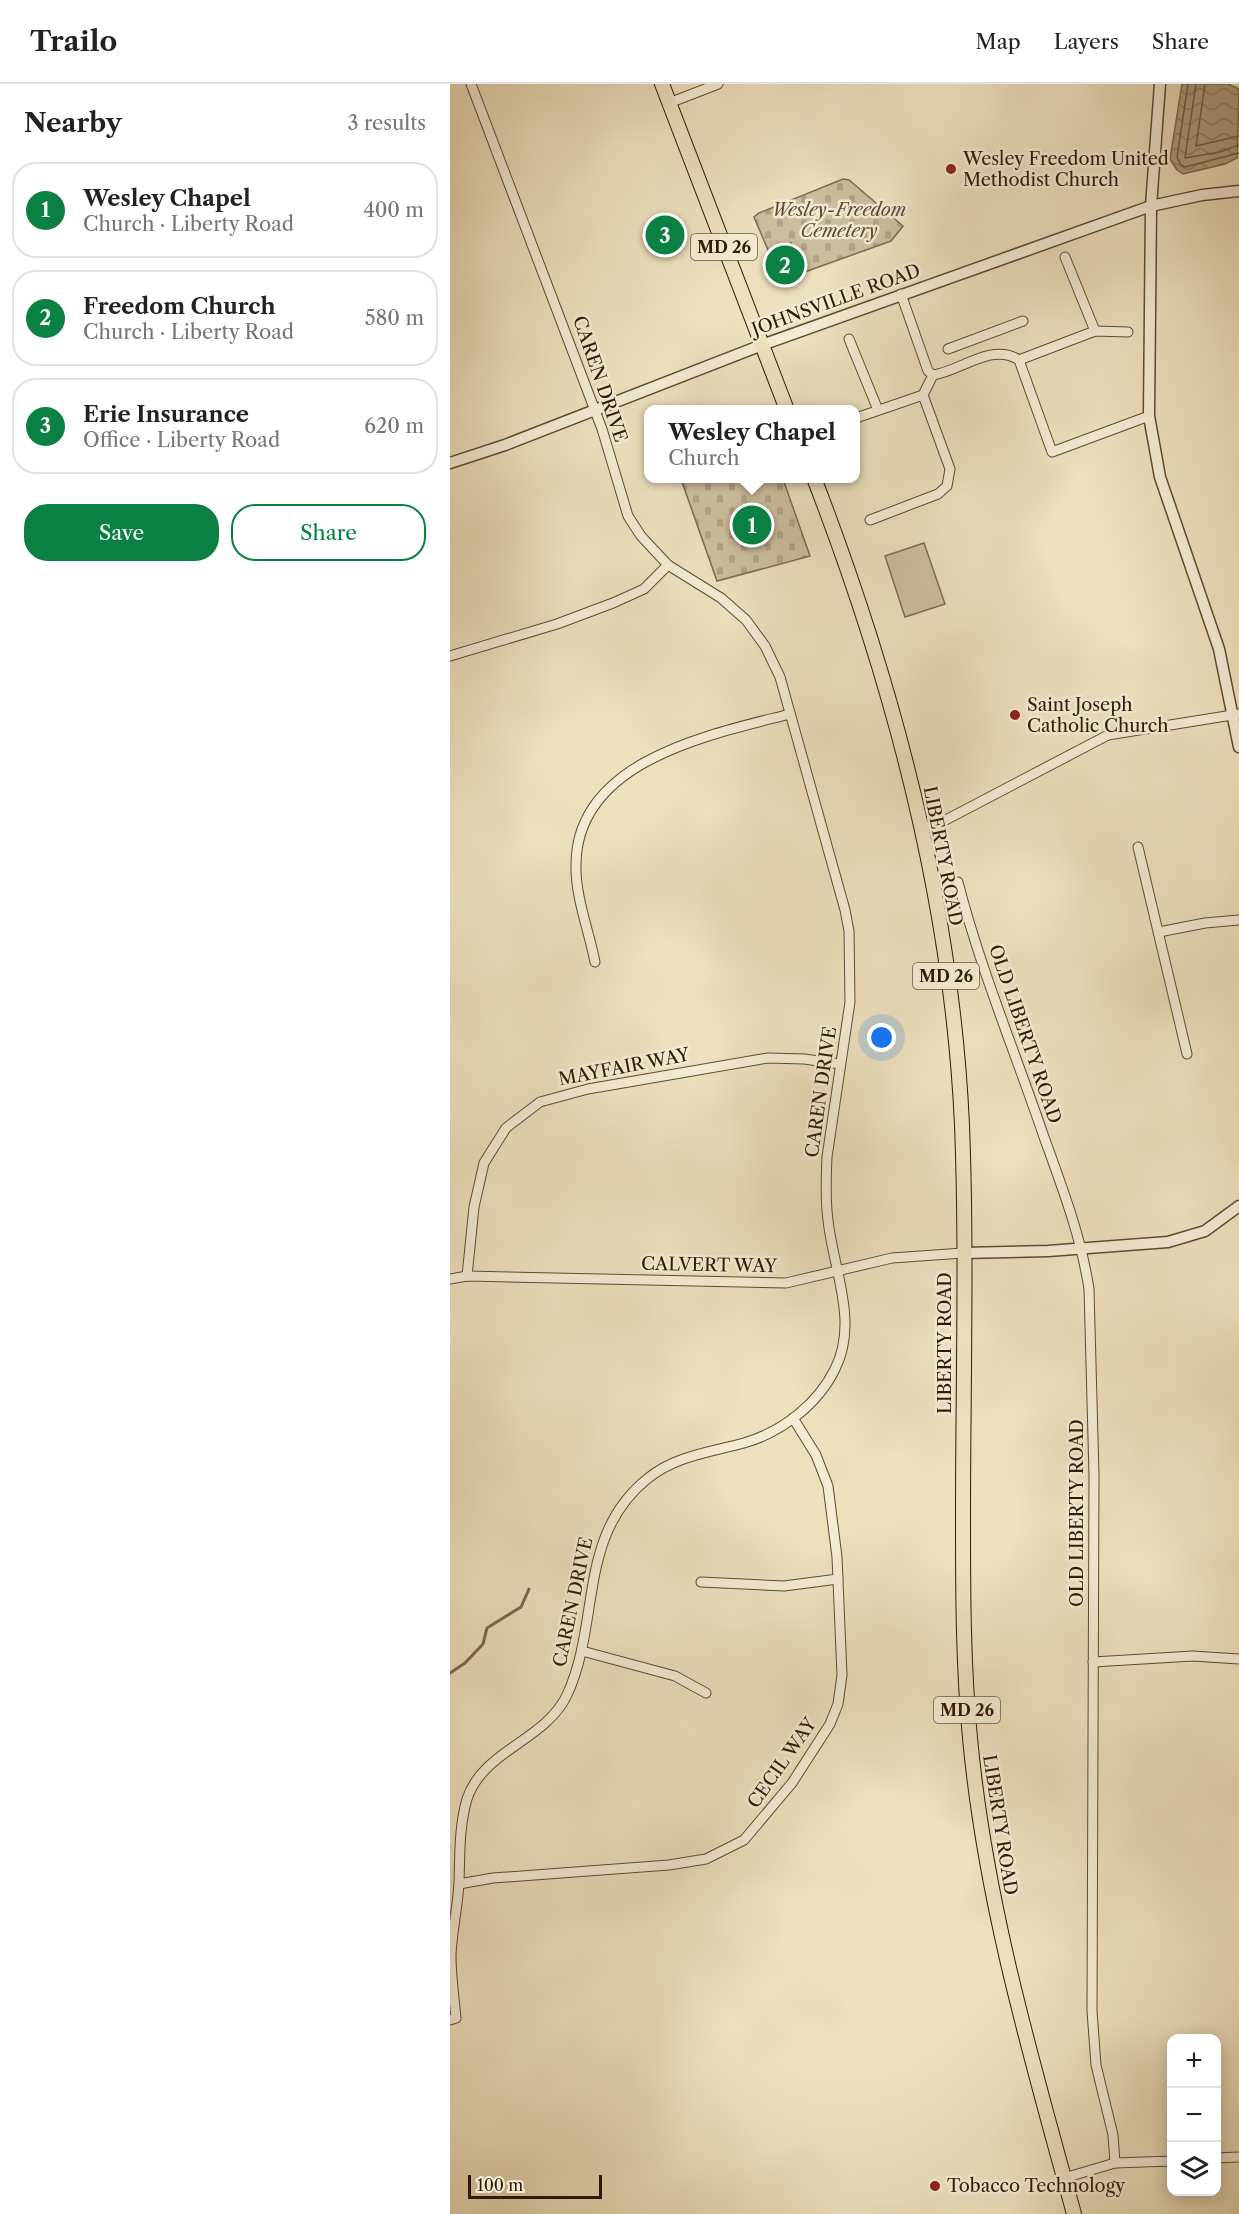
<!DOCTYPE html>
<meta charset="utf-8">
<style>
body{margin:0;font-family:"Libre Caslon Text",serif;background:#f6f6f6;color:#222}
.controls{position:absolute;right:18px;bottom:18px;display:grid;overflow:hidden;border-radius:12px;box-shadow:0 3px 15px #0003}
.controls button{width:54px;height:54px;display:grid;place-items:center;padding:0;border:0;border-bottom:2px solid #e0e0e0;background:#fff;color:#222;font:30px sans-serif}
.scale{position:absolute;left:18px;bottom:15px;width:134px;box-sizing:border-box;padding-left:6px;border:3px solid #311803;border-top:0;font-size:16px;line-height:21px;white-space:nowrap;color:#311803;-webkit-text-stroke:4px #f3ebd4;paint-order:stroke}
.you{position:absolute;left:432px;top:954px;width:21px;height:21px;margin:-15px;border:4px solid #fff;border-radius:50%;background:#1a73e8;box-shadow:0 0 0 9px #1a73e833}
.badge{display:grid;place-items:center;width:39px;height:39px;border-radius:50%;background:#0b8043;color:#fff;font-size:20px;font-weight:700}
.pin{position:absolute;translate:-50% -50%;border:3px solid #fff;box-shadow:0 2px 6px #0006}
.popup{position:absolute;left:194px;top:321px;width:216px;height:78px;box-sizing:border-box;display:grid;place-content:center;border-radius:12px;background:#fff;filter:drop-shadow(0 2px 4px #0005);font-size:20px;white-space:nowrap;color:#767676}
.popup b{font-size:22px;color:#222}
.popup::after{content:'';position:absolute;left:50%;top:100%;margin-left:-12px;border:12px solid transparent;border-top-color:#fff}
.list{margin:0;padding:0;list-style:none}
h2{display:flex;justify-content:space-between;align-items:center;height:78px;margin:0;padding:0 24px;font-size:26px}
h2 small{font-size:20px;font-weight:400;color:#767676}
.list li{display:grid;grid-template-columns:39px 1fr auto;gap:18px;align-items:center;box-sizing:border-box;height:96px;margin:0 12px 12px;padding:0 12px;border:2px solid #e0e0e0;border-radius:24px}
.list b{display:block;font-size:22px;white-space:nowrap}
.list p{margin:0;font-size:20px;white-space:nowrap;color:#767676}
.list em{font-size:20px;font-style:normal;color:#767676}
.actions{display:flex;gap:12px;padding:18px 24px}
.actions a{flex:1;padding:14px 0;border:2px solid #0b8043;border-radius:24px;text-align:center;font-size:21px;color:#0b8043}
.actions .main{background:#0b8043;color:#fff}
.icon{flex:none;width:33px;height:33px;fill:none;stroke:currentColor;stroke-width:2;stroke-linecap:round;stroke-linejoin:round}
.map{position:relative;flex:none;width:789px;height:2130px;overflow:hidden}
header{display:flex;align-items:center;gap:36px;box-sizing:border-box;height:84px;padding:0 30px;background:#fff;border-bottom:2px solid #e0e0e0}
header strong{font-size:28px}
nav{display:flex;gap:33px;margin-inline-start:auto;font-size:21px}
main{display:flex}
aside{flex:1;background:#fff}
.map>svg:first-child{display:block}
.cemetery{fill:url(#cemetery-stones);stroke:#7e6b50;stroke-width:1.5}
.pitch{fill:#ccbe9d;stroke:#7e6b50;stroke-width:1.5}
.water{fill:url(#water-waves);stroke:#7b674d;stroke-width:1.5}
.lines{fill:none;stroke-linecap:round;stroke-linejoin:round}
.shore{stroke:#6e5a40;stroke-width:1.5}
.stream{stroke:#7b674d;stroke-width:3}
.minor-casing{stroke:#604a32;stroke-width:11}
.tertiary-casing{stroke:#604a32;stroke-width:13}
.primary-casing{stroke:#311803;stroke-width:16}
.minor{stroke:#f3ebd4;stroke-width:9}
.tertiary{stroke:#f3ebd4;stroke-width:10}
.primary{stroke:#ece0bd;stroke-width:14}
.poi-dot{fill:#8f2418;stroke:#f3ebd4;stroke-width:2}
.labels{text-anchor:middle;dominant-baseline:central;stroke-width:5;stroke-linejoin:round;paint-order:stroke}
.shield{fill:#f3ebd4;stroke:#6b5742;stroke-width:1.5}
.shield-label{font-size:16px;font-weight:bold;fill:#311803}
.poi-label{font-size:18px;fill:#311803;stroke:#f3ebd4;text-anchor:start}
.park-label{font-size:18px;font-style:italic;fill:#604a31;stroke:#f3ebd4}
.street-label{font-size:18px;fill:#311803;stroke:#f3ebd4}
</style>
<header>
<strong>Trailo</strong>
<nav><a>Map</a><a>Layers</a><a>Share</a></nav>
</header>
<main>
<aside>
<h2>Nearby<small>3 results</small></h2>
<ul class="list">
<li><span class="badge">1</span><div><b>Wesley Chapel</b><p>Church · Liberty Road</p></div><em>400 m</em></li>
<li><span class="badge">2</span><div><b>Freedom Church</b><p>Church · Liberty Road</p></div><em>580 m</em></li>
<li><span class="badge">3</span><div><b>Erie Insurance</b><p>Office · Liberty Road</p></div><em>620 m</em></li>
</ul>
<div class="actions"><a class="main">Save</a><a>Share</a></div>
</aside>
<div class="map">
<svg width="789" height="2130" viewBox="0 0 789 2130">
<defs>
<pattern id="cemetery-stones" width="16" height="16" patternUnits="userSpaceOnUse" patternTransform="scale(1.5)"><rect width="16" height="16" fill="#ccbe9d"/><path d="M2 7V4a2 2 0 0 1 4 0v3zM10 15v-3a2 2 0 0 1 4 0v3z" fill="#b0a386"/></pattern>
<pattern id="water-waves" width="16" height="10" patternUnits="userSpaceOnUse" patternTransform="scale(1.5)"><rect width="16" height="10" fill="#ac9c7e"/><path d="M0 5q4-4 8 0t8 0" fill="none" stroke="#8d7e65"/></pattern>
</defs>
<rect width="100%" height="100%" fill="#ece0bd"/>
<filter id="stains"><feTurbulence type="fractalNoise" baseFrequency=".00333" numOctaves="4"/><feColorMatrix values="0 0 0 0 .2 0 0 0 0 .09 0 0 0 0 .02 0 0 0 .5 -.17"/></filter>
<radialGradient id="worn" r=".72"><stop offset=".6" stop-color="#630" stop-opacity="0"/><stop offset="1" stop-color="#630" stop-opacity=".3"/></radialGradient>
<g class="cemetery">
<path d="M393,95L399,96L453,142L441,157L352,189L341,159L318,166L304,133L309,129Z"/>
<path d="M250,394L333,395L360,472L267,497L232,398Z"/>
</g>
<path class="pitch" d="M474,459L495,520L455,533L435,472Z"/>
<path class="water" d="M732,0H778L789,5L787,74L775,80L733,90L727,86L720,75Z"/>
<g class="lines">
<g class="shore">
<path d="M738,0L727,73L731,81L735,83L789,69"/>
<path d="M746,0L735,74L770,68L789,61"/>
<path d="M755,0L746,62L789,52"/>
</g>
<path class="stream" d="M0,1589L15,1579L33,1560L37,1544L71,1523L79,1505"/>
<defs>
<g id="minor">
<path d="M219,19L268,0"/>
<path d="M615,173L645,247"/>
<path d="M451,210L478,287L483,291"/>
<path d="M399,255L428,326"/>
<path d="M498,265L573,237"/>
<path d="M569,276L645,247L678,248"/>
<path d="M483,291C511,287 542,258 569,276L602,368L699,332"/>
<path d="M406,334L473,311L483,291"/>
<path d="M420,436L488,410L497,402L500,385L473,311"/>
<path d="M0,572L107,540L163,519L194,505L218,481"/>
<path d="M471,744L488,740L658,651L789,630"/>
<path d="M688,763L737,970"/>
<path d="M508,798C530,884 565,968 594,1053C612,1103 631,1152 639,1205L644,1391L642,1927L646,1981L663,2051L665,2079"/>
<path d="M709,848L755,839L789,836"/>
<path d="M145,878C139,847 125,812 126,780C127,676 262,650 340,630"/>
<path d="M17,1192L24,1123L34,1079L56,1044L90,1018L138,1005L318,974L354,975L390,980"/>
<path d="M0,1195L17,1192L336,1199L442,1174L513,1169"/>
<path d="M251,1498L334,1502L388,1495"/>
<path d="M132,1567L225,1592L256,1609"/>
<path d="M643,1578L743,1572L789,1575"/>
<path d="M9,1800L43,1794L219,1781L256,1775L294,1756L342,1699L380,1640L388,1620L392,1591L387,1473L378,1402L366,1371L343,1334"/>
<path d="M0,1936L6,1934C4,1913 1,1892 1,1871C2,1847 8,1822 9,1798C10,1769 9,1743 17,1715C33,1666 95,1657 117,1611C151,1537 127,1452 197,1395C225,1372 260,1368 294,1359C332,1348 368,1320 385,1285C409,1238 383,1185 378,1136C375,1115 376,1094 377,1073L400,918L399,847L395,826L330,593L315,562L296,536L271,514L218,481L191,452L178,432L152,345L21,0"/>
<path d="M766,2074L789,2073"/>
<path d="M614,2094L665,2079L722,2077"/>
</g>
<g id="tertiary">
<path d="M710,0L701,122L699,332L710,393L769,565L789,663"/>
<path d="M0,379L55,361L312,261L701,122L752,111L789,107"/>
<path d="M513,1169L598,1167L718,1158L755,1147L789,1122"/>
</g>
<g id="primary">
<path d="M212,0L337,326"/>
<path d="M364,394C444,601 502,819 512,1041C517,1171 513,1302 513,1432C513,1506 513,1580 520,1654C535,1817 581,1973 624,2130"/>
</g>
</defs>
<use href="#minor" class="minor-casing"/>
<use href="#tertiary" class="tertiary-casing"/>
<use href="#primary" class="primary-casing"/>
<use href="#minor" class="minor"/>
<use href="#tertiary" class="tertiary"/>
<use href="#primary" class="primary"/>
</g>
<g class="poi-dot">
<circle cx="501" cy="85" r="6"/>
<circle cx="565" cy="631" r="6"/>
<circle cx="485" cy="2102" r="6"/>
</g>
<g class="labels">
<g class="shield">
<rect x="241" y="150" width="66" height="26" rx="4.5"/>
<rect x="463" y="879" width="66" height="26" rx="4.5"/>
<rect x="484" y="1613" width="66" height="26" rx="4.5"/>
</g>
<g class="shield-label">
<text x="274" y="163">MD 26</text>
<text x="496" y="892">MD 26</text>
<text x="517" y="1626">MD 26</text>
</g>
<g class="poi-label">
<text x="513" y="75">Wesley Freedom United<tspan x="513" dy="21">Methodist Church</tspan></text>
<text x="577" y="621">Saint Joseph<tspan x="577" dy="21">Catholic Church</tspan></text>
<text x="497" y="2102">Tobacco Technology</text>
</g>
<g class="park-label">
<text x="389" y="126">Wesley-Freedom<tspan x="389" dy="21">Cemetery</tspan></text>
</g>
<g class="street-label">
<text transform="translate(386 216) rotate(-20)">JOHNSVILLE ROAD</text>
<text transform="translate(150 295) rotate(71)">CAREN DRIVE</text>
<text transform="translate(493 772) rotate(79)">LIBERTY ROAD</text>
<text transform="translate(575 950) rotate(71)">OLD LIBERTY ROAD</text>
<text transform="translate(174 983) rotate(-11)">MAYFAIR WAY</text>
<text transform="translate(371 1008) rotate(-82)">CAREN DRIVE</text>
<text transform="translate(259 1181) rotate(1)">CALVERT WAY</text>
<text transform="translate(495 1259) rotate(-90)">LIBERTY ROAD</text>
<text transform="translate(627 1429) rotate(-90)">OLD LIBERTY ROAD</text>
<text transform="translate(123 1518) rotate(-78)">CAREN DRIVE</text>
<text transform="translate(332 1679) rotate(-55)">CECIL WAY</text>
<text transform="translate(550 1741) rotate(81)">LIBERTY ROAD</text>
</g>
</g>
<rect width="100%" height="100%" filter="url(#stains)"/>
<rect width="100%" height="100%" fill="url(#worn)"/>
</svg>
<div class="controls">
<button>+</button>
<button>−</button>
<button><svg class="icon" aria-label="layers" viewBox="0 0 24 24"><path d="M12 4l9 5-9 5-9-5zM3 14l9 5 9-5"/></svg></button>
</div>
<div class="scale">100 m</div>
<div class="you"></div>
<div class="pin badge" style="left:302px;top:441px">1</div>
<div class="popup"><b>Wesley Chapel</b>Church</div>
<div class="pin badge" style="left:335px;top:181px">2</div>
<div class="pin badge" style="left:215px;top:151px">3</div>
</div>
</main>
